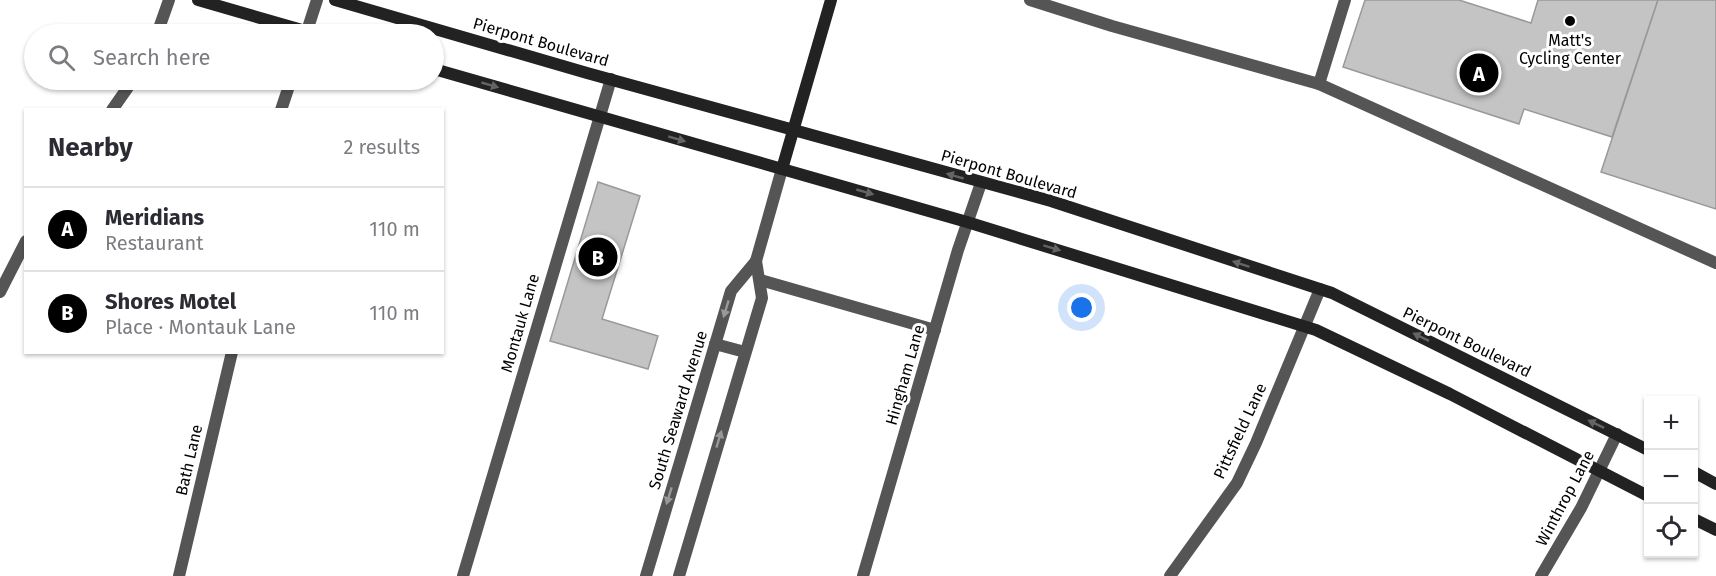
<!DOCTYPE html>
<meta charset="utf-8">
<style>
body{margin:0;font-family:"Fira Sans",sans-serif;background:#f7f7f7;color:#2b2b33}
.controls{position:absolute;right:18px;bottom:18px;display:grid;overflow:hidden;border-radius:0px;box-shadow:0 2px 4px #0004}
.controls button{width:54px;height:54px;display:grid;place-items:center;padding:0;border:0;border-bottom:2px solid #e1e1e2;background:#fff;color:#2b2b33;font:30px sans-serif}
.you{position:absolute;left:1082px;top:308px;width:21px;height:21px;margin:-15px;border:4px solid #fff;border-radius:50%;background:#1a73e8;box-shadow:0 0 0 9px #1a73e833}
.badge{display:grid;place-items:center;width:39px;height:39px;border-radius:50%;background:#000;color:#fff;font-size:20px;font-weight:700}
.pin{position:absolute;translate:-50% -50%;border:3px solid #fff;box-shadow:0 2px 6px #0006}
.list{margin:0;padding:0;list-style:none}
h2{display:flex;justify-content:space-between;align-items:center;height:78px;margin:0;padding:0 24px;font-size:26px}
h2 small{font-size:20px;font-weight:400;color:#7c7c81}
.list li{display:grid;grid-template-columns:39px 1fr auto;gap:18px;align-items:center;box-sizing:border-box;height:84px;padding:0 24px;border-top:2px solid #e1e1e2}
.list b{display:block;font-size:22px;white-space:nowrap}
.list p{margin:0;font-size:20px;white-space:nowrap;color:#7c7c81}
.list em{font-size:20px;font-style:normal;color:#7c7c81}
.icon{flex:none;width:33px;height:33px;fill:none;stroke:currentColor;stroke-width:2;stroke-linecap:round;stroke-linejoin:round}
.map{position:relative;flex:none;width:1716px;height:576px;overflow:hidden}
.search{position:absolute;background:#fff;box-shadow:0 2px 4px #0004;left:24px;top:24px;width:420px;height:66px;display:flex;align-items:center;gap:15px;box-sizing:border-box;padding:0 21px;border-radius:33px;color:#7c7c81;font-size:22px}
.panel{position:absolute;background:#fff;box-shadow:0 2px 4px #0004;left:24px;top:108px;width:420px;height:246px;border-radius:0px}
.map>svg:first-child{display:block}
.building{fill:#c4c4c4;stroke:#999;stroke-width:1.5}
.lines{fill:none;stroke-linecap:round;stroke-linejoin:round}
.lane{stroke:#555;stroke-width:12}
.street{stroke:#555;stroke-width:12}
.secondary{stroke:#222;stroke-width:12}
.oneway{fill:#646464}
.oneway2{fill:#999}
.poi-dot{fill:#000;stroke:#fff;stroke-width:2}
.labels{text-anchor:middle;dominant-baseline:central;stroke-width:6;stroke-linejoin:round;paint-order:stroke}
.poi-label{font-size:16px;fill:#000;stroke:#fff}
.street-label{font-size:16px;fill:#000;stroke:#fff}
</style>
<div class="map">
<svg width="1716" height="576" viewBox="0 0 1716 576">
<rect width="100%" height="100%" fill="#fff"/>
<g class="building">
<path d="M1365,0H1459L1531,23L1538,0H1658L1612,137L1524,109L1519,124L1343,67Z"/>
<path d="M1658,0H1716V209L1601,172Z"/>
<path d="M598,182L640,196L602,319L658,336L648,369L550,341Z"/>
</g>
<g class="lines">
<g class="lane">
<path d="M1030,0L1112,26L1319,84L1345,0"/>
<path d="M1319,84L1716,263"/>
<path d="M760,280L935,330"/>
</g>
<g class="street">
<path d="M157,34L169,0"/>
<path d="M306,34L317,0"/>
<path d="M112,110L133,80"/>
<path d="M281,110L291,80"/>
<path d="M0,292L26,241"/>
<path d="M715,344L745,352"/>
<path d="M179,576L232,352"/>
<path d="M463,576L611,79"/>
<path d="M646,576L731,291L756,261L782,169"/>
<path d="M679,576L762,298L756,261"/>
<path d="M863,576L958,250L981,183"/>
<path d="M1170,576L1237,483L1256,443L1320,289"/>
<path d="M1541,576L1581,508L1617,434"/>
</g>
<g class="secondary">
<path d="M198,0L316,34"/>
<path d="M335,0L587,73L1051,201L1332,293L1648,450"/>
<path d="M434,69L967,222L1316,330L1450,394L1648,496"/>
<path d="M782,169L831,0"/>
<path d="M1694,472L1716,484"/>
<path d="M1694,519L1716,530"/>
</g>
</g>
<defs><path id="oneway-solid" d="M-6-.8H1V-3.2L6.5 0L1 3.2V.8H-6Z" transform="scale(1.5)"/></defs>
<g class="oneway">
<use href="#oneway-solid" transform="translate(490 85) rotate(16)"/>
<use href="#oneway-solid" transform="translate(677 139) rotate(16)"/>
<use href="#oneway-solid" transform="translate(955 176) rotate(-164)"/>
<use href="#oneway-solid" transform="translate(865 192) rotate(16)"/>
<use href="#oneway-solid" transform="translate(1052 248) rotate(17)"/>
<use href="#oneway-solid" transform="translate(1241 264) rotate(-162)"/>
<use href="#oneway-solid" transform="translate(1421 337) rotate(-154)"/>
<use href="#oneway-solid" transform="translate(1596 424) rotate(-154)"/>
</g>
<g class="oneway2">
<use href="#oneway-solid" transform="translate(726 309) rotate(107)"/>
<use href="#oneway-solid" transform="translate(719 439) rotate(-73)"/>
<use href="#oneway-solid" transform="translate(669 496) rotate(107)"/>
</g>
<circle class="poi-dot" cx="1570" cy="21" r="6"/>
<g class="labels">
<g class="poi-label">
<text x="1570" y="40">Matt's<tspan x="1570" dy="18">Cycling Center</tspan></text>
</g>
<g class="street-label">
<text transform="translate(541 42) rotate(16)">Pierpont Boulevard</text>
<text transform="translate(1009 174) rotate(16)">Pierpont Boulevard</text>
<text transform="translate(520 323) rotate(-74)">Montauk Lane</text>
<text transform="translate(1467 342) rotate(26)">Pierpont Boulevard</text>
<text transform="translate(905 375) rotate(-74)">Hingham Lane</text>
<text transform="translate(678 410) rotate(-73)">South Seaward Avenue</text>
<text transform="translate(1240 431) rotate(-65)">Pittsfield Lane</text>
<text transform="translate(189 460) rotate(-77)">Bath Lane</text>
<text transform="translate(1565 498) rotate(-62)">Winthrop Lane</text>
</g>
</g>
</svg>
<div class="controls">
<button>+</button>
<button>−</button>
<button><svg class="icon" aria-label="locate" viewBox="0 0 24 24"><circle cx="12" cy="12" r="6"/><path d="M12 2v4M12 18v4M2 12h4M18 12h4"/></svg></button>
</div>
<div class="you"></div>
<div class="pin badge" style="left:1479px;top:73px">A</div>
<div class="pin badge" style="left:598px;top:257px">B</div>
<div class="search"><svg class="icon" aria-label="search" viewBox="0 0 24 24"><circle cx="10" cy="10" r="6"/><path d="M15 15l6 6"/></svg>Search here</div>
<section class="panel">
<h2>Nearby<small>2 results</small></h2>
<ul class="list">
<li><span class="badge">A</span><div><b>Meridians</b><p>Restaurant</p></div><em>110 m</em></li>
<li><span class="badge">B</span><div><b>Shores Motel</b><p>Place · Montauk Lane</p></div><em>110 m</em></li>
</ul>
</section>
</div>
